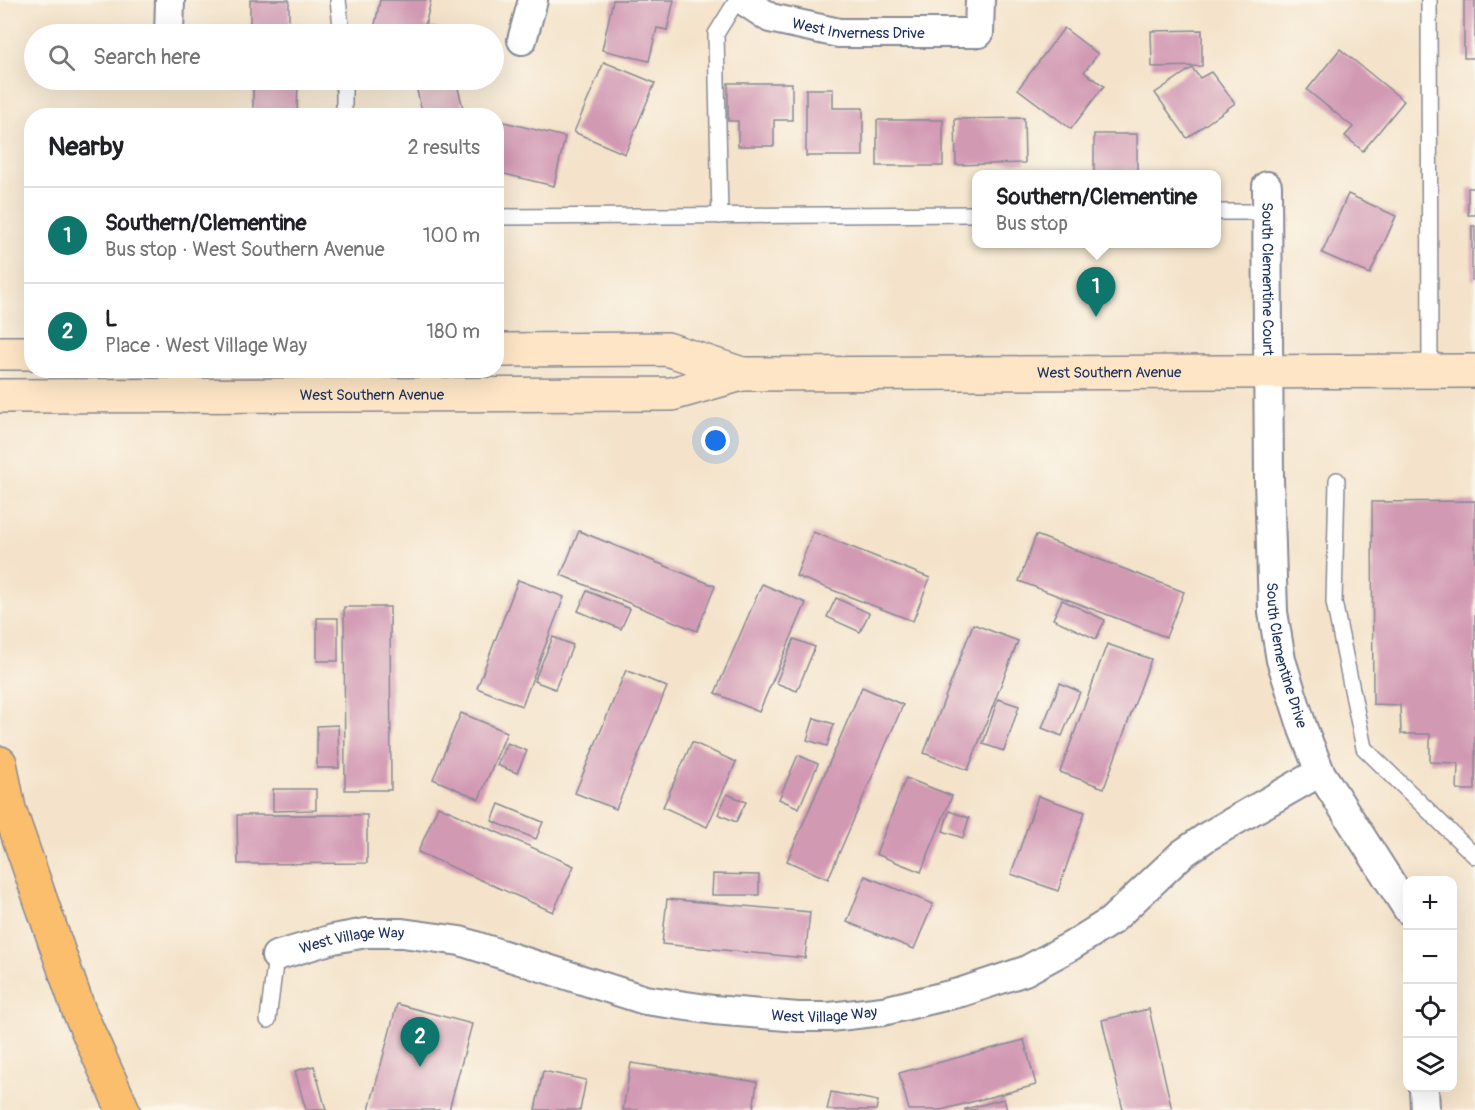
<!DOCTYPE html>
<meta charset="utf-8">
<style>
body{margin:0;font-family:Pangolin,sans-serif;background:#f6f6f6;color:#202124}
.controls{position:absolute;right:18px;bottom:18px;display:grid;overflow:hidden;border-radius:12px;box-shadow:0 6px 24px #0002}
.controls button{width:54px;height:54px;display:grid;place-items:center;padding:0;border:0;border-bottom:2px solid #e0e0e0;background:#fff;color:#202124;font:30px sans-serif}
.you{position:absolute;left:716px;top:441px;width:21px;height:21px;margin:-15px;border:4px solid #fff;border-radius:50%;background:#1a73e8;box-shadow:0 0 0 9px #1a73e833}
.badge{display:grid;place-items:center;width:39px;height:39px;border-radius:50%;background:#0f766e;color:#fff;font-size:20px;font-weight:700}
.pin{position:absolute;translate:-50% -50px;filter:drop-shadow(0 2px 3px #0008)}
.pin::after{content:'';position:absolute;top:32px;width:21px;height:18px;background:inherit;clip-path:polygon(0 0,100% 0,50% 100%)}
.popup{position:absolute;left:972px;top:170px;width:249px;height:78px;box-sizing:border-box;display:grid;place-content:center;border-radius:12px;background:#fff;filter:drop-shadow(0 2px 4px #0005);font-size:20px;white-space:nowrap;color:#757577}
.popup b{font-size:22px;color:#202124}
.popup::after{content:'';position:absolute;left:50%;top:100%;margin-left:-12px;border:12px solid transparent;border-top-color:#fff}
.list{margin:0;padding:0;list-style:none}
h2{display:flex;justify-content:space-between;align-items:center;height:78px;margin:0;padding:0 24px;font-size:26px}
h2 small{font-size:20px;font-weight:400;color:#757577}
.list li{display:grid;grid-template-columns:39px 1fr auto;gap:18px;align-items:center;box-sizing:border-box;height:96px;padding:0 24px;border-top:2px solid #e0e0e0}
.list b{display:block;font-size:22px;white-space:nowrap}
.list p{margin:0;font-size:20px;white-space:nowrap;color:#757577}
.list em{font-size:20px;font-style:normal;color:#757577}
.icon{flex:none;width:33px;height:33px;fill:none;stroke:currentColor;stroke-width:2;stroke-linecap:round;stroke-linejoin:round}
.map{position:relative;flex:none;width:1475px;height:1110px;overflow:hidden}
.search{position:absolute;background:#fff;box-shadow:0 6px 24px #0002;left:24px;top:24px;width:480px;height:66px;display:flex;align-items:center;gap:15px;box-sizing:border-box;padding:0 21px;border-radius:33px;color:#757577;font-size:22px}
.panel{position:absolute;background:#fff;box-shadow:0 6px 24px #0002;left:24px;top:108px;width:480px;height:270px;border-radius:24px}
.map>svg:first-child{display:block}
.building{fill:#d299b3}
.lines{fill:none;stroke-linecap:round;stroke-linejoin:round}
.lane-casing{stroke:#888994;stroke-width:18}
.street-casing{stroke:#888994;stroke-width:32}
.secondary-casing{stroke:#888994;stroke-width:36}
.highway-casing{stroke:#888994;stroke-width:36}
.lane{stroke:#fff;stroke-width:15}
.street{stroke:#fff;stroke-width:28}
.secondary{stroke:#fde5c5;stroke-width:33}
.highway{stroke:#fabe6d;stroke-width:33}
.labels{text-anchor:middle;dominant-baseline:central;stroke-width:4.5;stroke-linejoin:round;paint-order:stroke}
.street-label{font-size:15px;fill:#1b2f5e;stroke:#fbf7ec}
</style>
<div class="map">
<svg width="1475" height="1110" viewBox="0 0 1475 1110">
<rect width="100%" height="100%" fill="#fbf7ec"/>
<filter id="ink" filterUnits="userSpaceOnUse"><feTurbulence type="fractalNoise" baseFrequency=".0167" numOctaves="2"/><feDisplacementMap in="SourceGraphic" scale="12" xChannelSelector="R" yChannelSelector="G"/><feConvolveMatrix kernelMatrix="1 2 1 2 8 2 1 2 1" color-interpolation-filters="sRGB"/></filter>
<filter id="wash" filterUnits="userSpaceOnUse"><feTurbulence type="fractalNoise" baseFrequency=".008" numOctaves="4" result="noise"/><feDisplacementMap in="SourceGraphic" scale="24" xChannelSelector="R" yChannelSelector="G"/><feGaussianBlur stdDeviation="1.35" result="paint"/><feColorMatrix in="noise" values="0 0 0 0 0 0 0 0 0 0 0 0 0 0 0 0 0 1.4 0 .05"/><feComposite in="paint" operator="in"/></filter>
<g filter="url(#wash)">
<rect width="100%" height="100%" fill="#f4e3ca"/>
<g id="blocks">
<g class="building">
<rect x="250" y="0" width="39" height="34"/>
<path d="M380,0H431L425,26L442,30L441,34H373Z"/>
<path d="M613,0H674L667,30L657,28L649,61L602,50Z"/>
<rect x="1464" y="0" width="11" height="58"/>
<path d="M1064,28L1098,54L1084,72L1104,86L1071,129L1018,89Z"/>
<path d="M1202,30V66L1152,67L1151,31Z"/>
<path d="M1340,49L1404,101L1363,151L1345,136L1353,127L1307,90Z"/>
<path d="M604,62L655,83L625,154L574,132Z"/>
<path d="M1192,68L1200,78L1211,72L1235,103L1187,138L1155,93Z"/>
<path d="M253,80H298L297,114L253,113Z"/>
<path d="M445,80H456L465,116H423L416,86Z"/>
<path d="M728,83H792V120H774V146H738V121H728Z"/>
<path d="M806,89H833V108H863V156H806Z"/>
<path d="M1024,118L1025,163L956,165L955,119Z"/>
<path d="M496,120L565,137L554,186L496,172Z"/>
<rect x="877" y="120" width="66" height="46"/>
<rect x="1094" y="134" width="43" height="39"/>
<rect x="1468" y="188" width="7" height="27"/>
<path d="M1348,194L1396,216L1370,274L1322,253Z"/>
<rect x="1472" y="226" width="3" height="54"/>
<path d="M1475,501V790H1457L1458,763L1430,762V734H1401L1400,705L1373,704L1372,502Z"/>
<path d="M579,531L715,586L697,631L561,575Z"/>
<path d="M813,532L930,578L913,621L796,576Z"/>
<path d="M1036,535L1184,592L1166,637L1019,581Z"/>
<path d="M518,580L564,597L522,706L477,688Z"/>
<path d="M762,584L806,603L759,712L715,693Z"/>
<path d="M587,591L630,609L621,629L578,611Z"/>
<path d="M836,598L869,613L860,632L827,617Z"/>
<path d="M1062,600L1105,620L1096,639L1053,619Z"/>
<path d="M344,607H390L391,790H345Z"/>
<rect x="317" y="618" width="21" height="43"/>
<path d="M973,624L1018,641L968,770L924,753Z"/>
<path d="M553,637L573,645L555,689L534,681Z"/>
<path d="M794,639L815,647L797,691L776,683Z"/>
<path d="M1107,644L1151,659L1104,788L1060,772Z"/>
<path d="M626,670L667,687L616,809L575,793Z"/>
<path d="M1060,683L1080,692L1062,736L1042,728Z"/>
<path d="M862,687L903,705L828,879L787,861Z"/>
<path d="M998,699L1019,706L1004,751L983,744Z"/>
<path d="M461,713L507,732L479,799L433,779Z"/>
<path d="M814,718L834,724L827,746L807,740Z"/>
<path d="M338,725L339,768H317V726Z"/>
<path d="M692,742L736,762L707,827L663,807Z"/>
<path d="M507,743L527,751L517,773L497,765Z"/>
<path d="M798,755L818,764L799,808L779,799Z"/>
<path d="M906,778L952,796L921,872L876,854Z"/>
<path d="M273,789H316V810L273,811Z"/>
<path d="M727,794L746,802L736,822L718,814Z"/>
<path d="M1038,796L1085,812L1058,891L1011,874Z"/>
<path d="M499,804L543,822L536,839L492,821Z"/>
<path d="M438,806L574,866L553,912L418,852Z"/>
<path d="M949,811L969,818L963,838L943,831Z"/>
<path d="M237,815H367V863L238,864Z"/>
<path d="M713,874L759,875V895H712Z"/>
<path d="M865,876L933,904L914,949L847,922Z"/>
<path d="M667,899L810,912L805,958L662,944Z"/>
<path d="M397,1004L472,1024L449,1110H369Z"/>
<path d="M1149,1009L1172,1110H1123L1102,1020Z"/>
<path d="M1024,1040L1036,1085L941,1110H909L899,1073Z"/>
<path d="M631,1063L757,1082L753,1110H623Z"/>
<path d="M314,1066L326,1110H306L295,1071Z"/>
<path d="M543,1071L586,1080L580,1110H535Z"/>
<path d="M831,1092L878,1101L876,1110H827Z"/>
<path d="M1004,1099L1007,1110H965V1109Z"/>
</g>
</g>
</g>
<g filter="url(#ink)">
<use href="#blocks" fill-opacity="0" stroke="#888994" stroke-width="1.5"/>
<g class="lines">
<defs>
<g id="lane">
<path d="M338,0L342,34"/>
<path d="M1429,0L1430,371"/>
<path d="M344,80V116"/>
<path d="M1216,212H1267"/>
<path d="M720,216L716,34L737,0"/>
<path d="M496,217L976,214"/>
<path d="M1337,480L1334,602L1364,748L1475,856"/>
<path d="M268,1020L276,956"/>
</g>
<g id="street">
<path id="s1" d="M743,0L770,18L839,33H979L980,0"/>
<path d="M169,34L170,0"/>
<path d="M522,40L533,0"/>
<path id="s2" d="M1267,186L1269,480L1273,612L1281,660L1303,729L1320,772L1408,910"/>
<path id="s3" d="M276,956L333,939L366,933H402L460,941L645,1000L714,1010L798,1017H830L883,1011L962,992L1025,971L1071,946L1111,921L1182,854L1208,836L1320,772"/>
<path d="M1424,1088L1425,1110"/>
</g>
<g id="secondary">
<path d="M496,350L667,349L742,374"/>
<path d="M0,353H32"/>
<path id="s4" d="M0,396L672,394L742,374L1475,371"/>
</g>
<path id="highway" d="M0,763L9,809L79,1011L123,1110"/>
</defs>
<use href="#lane" class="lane-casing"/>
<use href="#street" class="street-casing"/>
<use href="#secondary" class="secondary-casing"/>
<use href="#highway" class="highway-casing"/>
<use href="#lane" class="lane"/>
<use href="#street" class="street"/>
<use href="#secondary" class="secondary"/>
<use href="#highway" class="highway"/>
</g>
</g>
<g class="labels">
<g class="street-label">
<text stroke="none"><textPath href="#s1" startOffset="122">West Inverness Drive</textPath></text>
<text stroke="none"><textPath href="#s2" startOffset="93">South Clementine Court</textPath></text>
<text stroke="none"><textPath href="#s4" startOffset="1112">West Southern Avenue</textPath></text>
<text stroke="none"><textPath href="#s4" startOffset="372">West Southern Avenue</textPath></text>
<text stroke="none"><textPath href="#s2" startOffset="471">South Clementine Drive</textPath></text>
<text stroke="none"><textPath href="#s3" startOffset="78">West Village Way</textPath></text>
<text stroke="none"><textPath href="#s3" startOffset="562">West Village Way</textPath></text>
</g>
</g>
</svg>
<div class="controls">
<button>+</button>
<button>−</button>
<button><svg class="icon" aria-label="locate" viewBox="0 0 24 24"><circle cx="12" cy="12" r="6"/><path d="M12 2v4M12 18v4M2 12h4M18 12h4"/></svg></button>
<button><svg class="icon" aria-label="layers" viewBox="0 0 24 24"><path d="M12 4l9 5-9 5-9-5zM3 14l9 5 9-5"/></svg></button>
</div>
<div class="you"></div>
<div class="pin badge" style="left:1096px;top:317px">1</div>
<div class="popup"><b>Southern/Clementine</b>Bus stop</div>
<div class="pin badge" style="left:420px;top:1067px">2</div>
<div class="search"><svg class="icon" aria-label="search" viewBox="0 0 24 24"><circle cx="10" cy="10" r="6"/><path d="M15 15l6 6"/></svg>Search here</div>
<section class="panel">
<h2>Nearby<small>2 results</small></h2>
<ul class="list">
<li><span class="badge">1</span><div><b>Southern/Clementine</b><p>Bus stop · West Southern Avenue</p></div><em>100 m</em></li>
<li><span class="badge">2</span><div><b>L</b><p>Place · West Village Way</p></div><em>180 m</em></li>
</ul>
</section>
</div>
